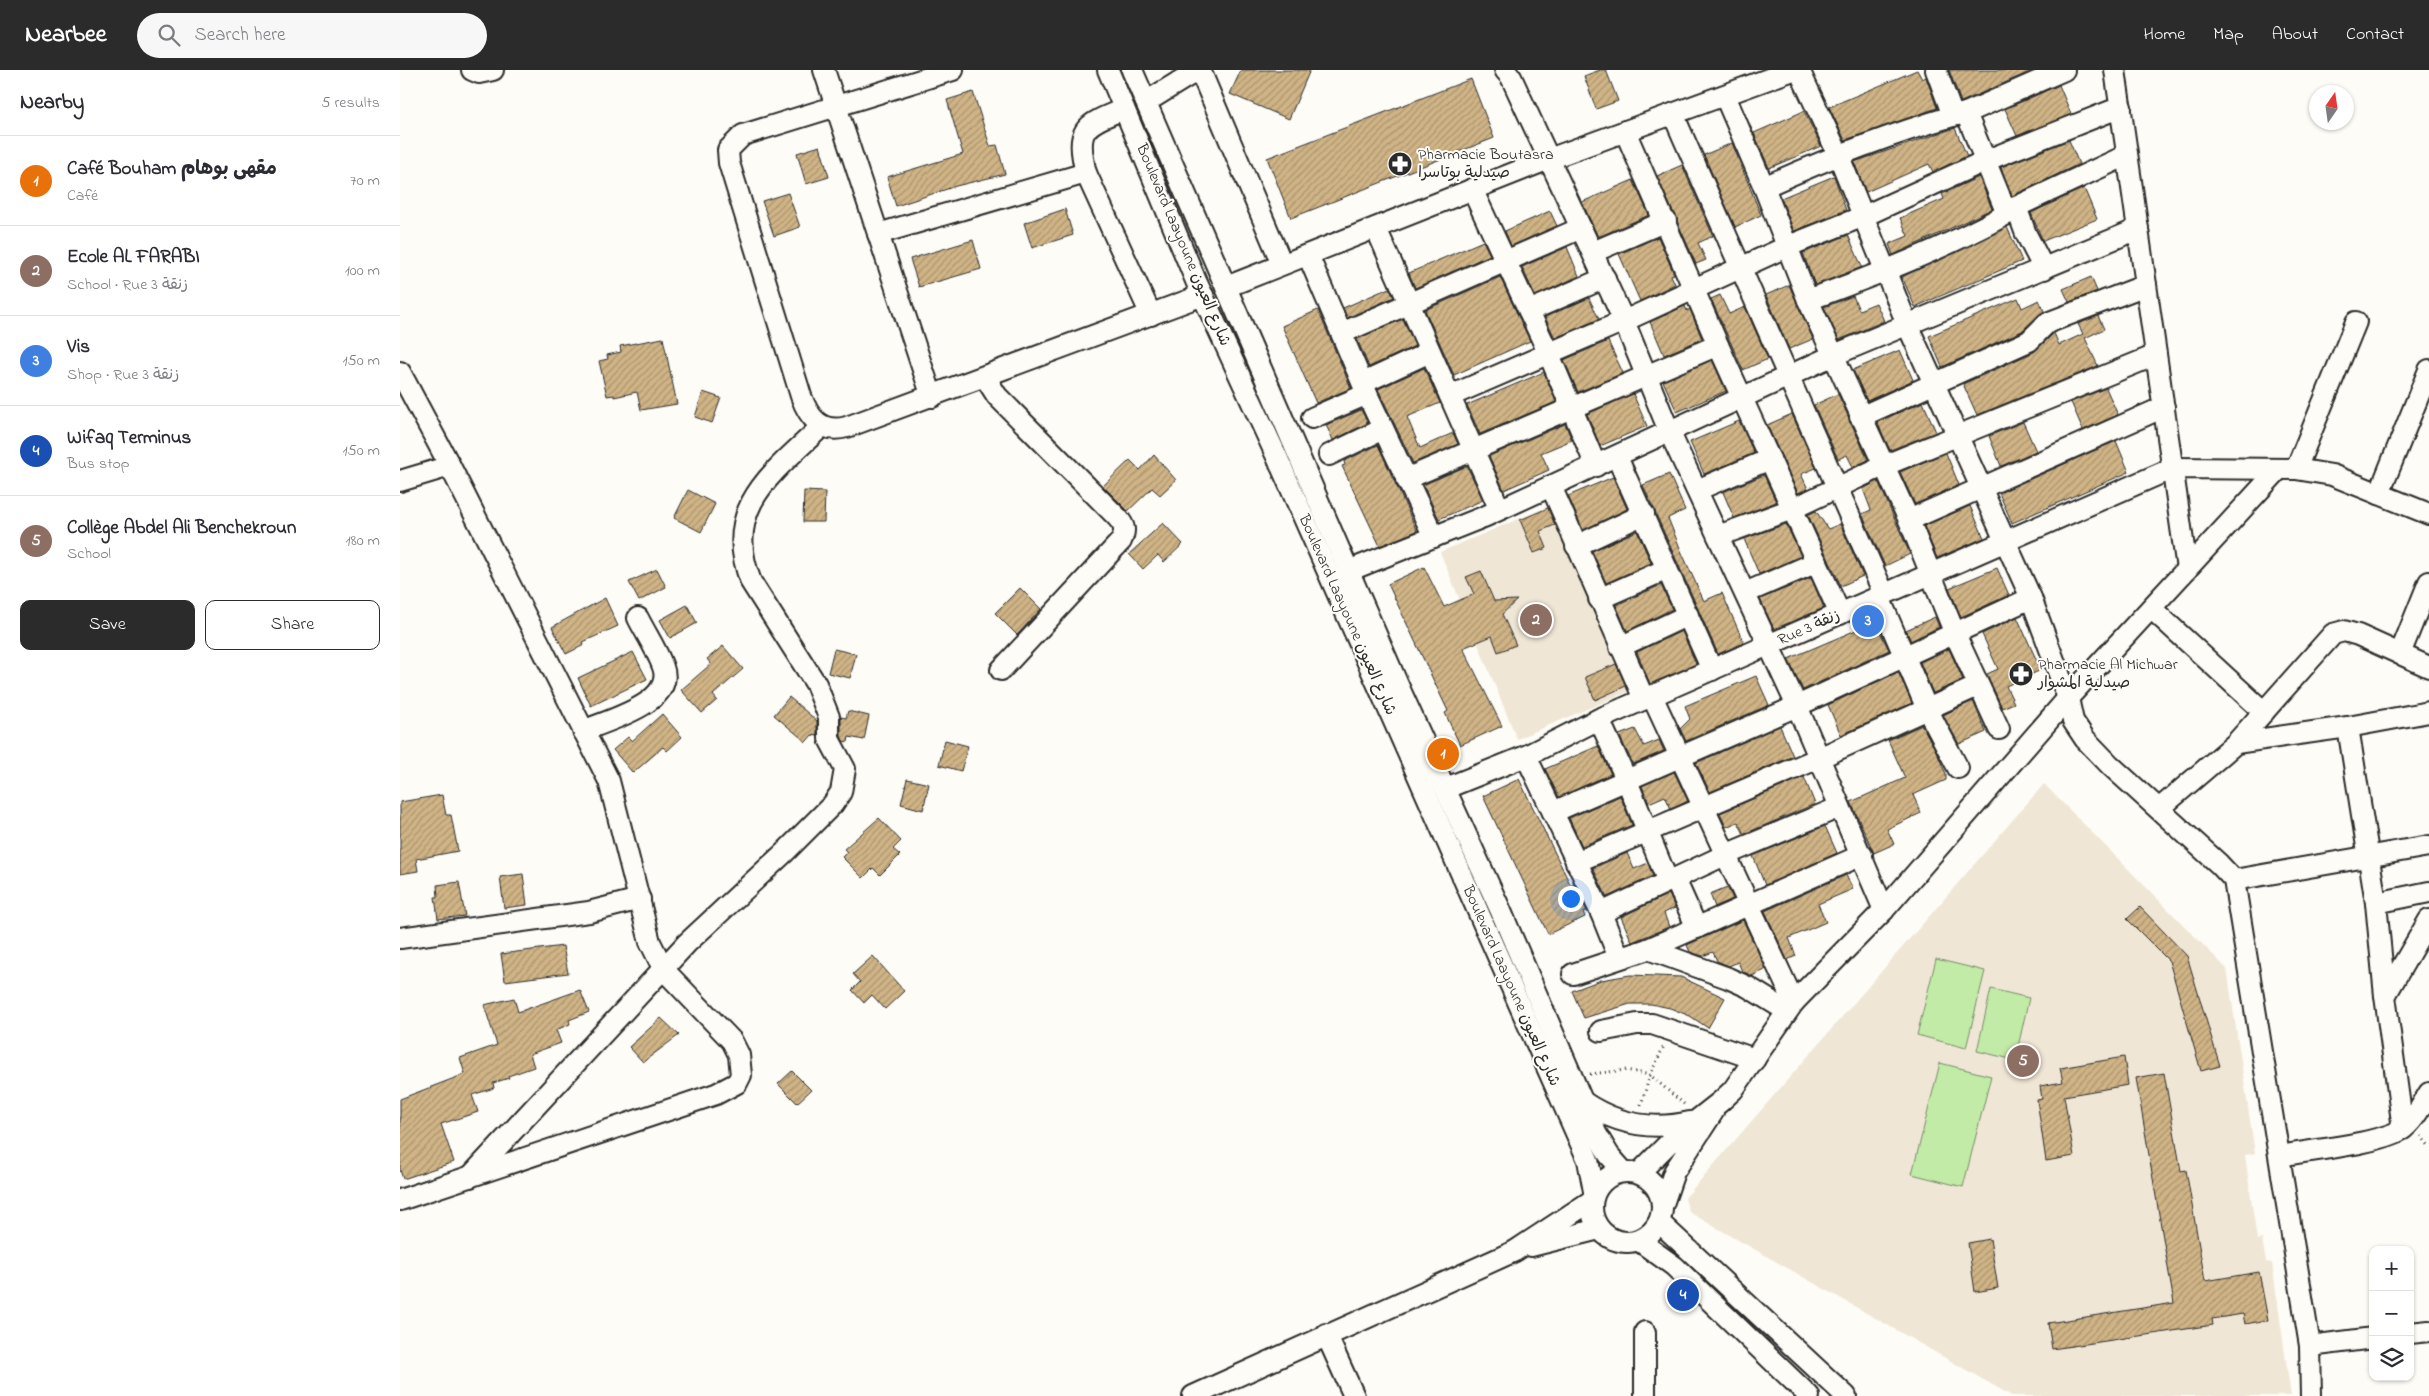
<!DOCTYPE html>
<meta charset="utf-8">
<style>
body{margin:0;font-family:"Indie Flower","Playpen Sans Arabic",sans-serif;background:#f7f7f7;color:#2b2b33}
.controls{position:absolute;right:15px;bottom:15px;display:grid;overflow:hidden;border-radius:10px;box-shadow:0 1px 4px #0004}
.controls button{width:45px;height:45px;display:grid;place-items:center;padding:0;border:0;border-bottom:1px solid #e1e1e2;background:#fff;color:#2b2b33;font:25px sans-serif}
.compass{position:absolute;left:1909px;top:15px;width:45px;height:45px;border-radius:50%;background:#fff;box-shadow:0 1px 4px #0004;rotate:13deg}
.you{position:absolute;left:1170px;top:828px;width:18px;height:18px;margin:-12px;border:4px solid #fff;border-radius:50%;background:#1a73e8;box-shadow:0 0 0 8px #1a73e833}
.badge{display:grid;place-items:center;width:32px;height:32px;border-radius:50%;background:#2b2b2b;color:#fff;font-size:16px;font-weight:700}
.pin{position:absolute;translate:-50% -50%;border:2px solid #fff;box-shadow:0 1px 5px #0006}
.list{margin:0;padding:0;list-style:none}
h2{display:flex;justify-content:space-between;align-items:center;height:65px;margin:0;padding:0 20px;font-size:21px}
h2 small{font-size:16px;font-weight:400;color:#7c7c81}
.list li{display:grid;grid-template-columns:32px 1fr auto;gap:15px;align-items:center;box-sizing:border-box;height:90px;padding:0 20px;border-top:1px solid #e1e1e2}
.list b{display:block;font-size:19px;white-space:nowrap}
.list p{margin:0;font-size:16px;white-space:nowrap;color:#7c7c81}
.list em{font-size:16px;font-style:normal;color:#7c7c81}
.actions{display:flex;gap:10px;padding:15px 20px}
.actions a{flex:1;padding:11px 0;border:1px solid #2b2b2b;border-radius:10px;text-align:center;font-size:18px;color:#2b2b2b}
.actions .main{background:#2b2b2b;color:#fff}
.icon{flex:none;width:28px;height:28px;fill:none;stroke:currentColor;stroke-width:2;stroke-linecap:round;stroke-linejoin:round}
.map{position:relative;flex:none;width:2029px;height:1326px;overflow:hidden}
header{display:flex;align-items:center;gap:30px;box-sizing:border-box;height:70px;padding:0 25px;background:#2b2b2b;color:#fff}
header strong{font-size:24px}
nav{display:flex;gap:28px;margin-inline-start:auto;font-size:18px}
.search{width:350px;height:45px;background:#f7f7f7;display:flex;align-items:center;gap:12px;box-sizing:border-box;padding:0 18px;border-radius:28px;color:#7c7c81;font-size:19px}
main{display:flex}
aside{flex:1;background:#fff}
.map>svg:first-child{display:block}
.built{fill:#f0e6d5}
.green{fill:#c2eba7;stroke:#768b69}
.building{fill:url(#building-hatch);stroke:#2b2b2b}
.lines{fill:none;stroke-linecap:round;stroke-linejoin:round}
.minor-casing{stroke:#2b2b2b;stroke-width:24}
.path{stroke:#2b2b2b;stroke-width:3;stroke-dasharray:1 4;stroke-linecap:butt}
.minor{stroke:#fdfcf7;stroke-width:20}
.labels{text-anchor:middle;dominant-baseline:central;stroke-width:4;stroke-linejoin:round;paint-order:stroke}
.poi-label{font-size:16px;fill:#2b2b2b;stroke:#fdfcf7;text-anchor:start}
.street-label{font-size:16px;fill:#2b2b2b;stroke:#fdfcf7}
</style>
<header>
<strong>Nearbee</strong>
<div class="search"><svg class="icon" aria-label="search" viewBox="0 0 24 24"><circle cx="10" cy="10" r="6"/><path d="M15 15l6 6"/></svg>Search here</div>
<nav><a>Home</a><a>Map</a><a>About</a><a>Contact</a></nav>
</header>
<main>
<aside>
<h2>Nearby<small>5 results</small></h2>
<ul class="list">
<li><span class="badge" style="background:#e8710a">1</span><div><b>Café Bouham مقهى بوهام</b><p>Café</p></div><em>70 m</em></li>
<li><span class="badge" style="background:#8d6e63">2</span><div><b>Ecole AL FARABI</b><p>School · Rue 3 زنقة</p></div><em>100 m</em></li>
<li><span class="badge" style="background:#3f7fe0">3</span><div><b>Vis</b><p>Shop · Rue 3 زنقة</p></div><em>150 m</em></li>
<li><span class="badge" style="background:#1a4fb4">4</span><div><b>Wifaq Terminus</b><p>Bus stop</p></div><em>150 m</em></li>
<li><span class="badge" style="background:#8d6e63">5</span><div><b>Collège Abdel Ali Benchekroun</b><p>School</p></div><em>180 m</em></li>
</ul>
<div class="actions"><a class="main">Save</a><a>Share</a></div>
</aside>
<div class="map">
<svg width="2029" height="1326" viewBox="0 0 2029 1326">
<defs>
<pattern id="building-hatch" width="6" height="6" patternUnits="userSpaceOnUse" patternTransform="scale(1.25)"><rect width="6" height="6" fill="#d0b486"/><path d="M-1 1l2-2M0 6l6-6M5 7l2-2" fill="none" stroke="#a9936e"/></pattern>
</defs>
<rect width="100%" height="100%" fill="#fdfcf7"/>
<filter id="ink" filterUnits="userSpaceOnUse"><feTurbulence type="fractalNoise" baseFrequency=".02" numOctaves="2"/><feDisplacementMap in="SourceGraphic" scale="10" xChannelSelector="R" yChannelSelector="G"/><feConvolveMatrix kernelMatrix="1 2 1 2 8 2 1 2 1" color-interpolation-filters="sRGB"/></filter>
<g filter="url(#ink)">
<g class="built">
<path d="M1154,434L1234,619L1117,669L1040,482Z"/>
<path d="M1644,714L1827,899L1855,1083L1845,1085L1857,1170L1862,1169L1866,1192L1872,1193L1891,1326H1612L1289,1142L1285,1128Z"/>
</g>
<g class="green">
<path d="M1536,889L1585,901L1566,978L1517,965Z"/>
<path d="M1591,919L1629,928L1615,990L1577,981Z"/>
<path d="M1540,993L1591,1006L1563,1117L1512,1104Z"/>
</g>
<g class="building">
<path d="M841,0H910L889,49L830,24Z"/>
<path d="M1200,0H1206L1218,31L1196,39L1184,6Z"/>
<path d="M1517,0L1522,9L1526,7L1537,38L1445,70L1429,37Z"/>
<path d="M1549,0H1634L1561,32Z"/>
<path d="M1071,9L1094,68L891,148L867,88Z"/>
<path d="M1659,15L1671,44L1617,66L1605,39Z"/>
<path d="M573,22L590,76L597,75L605,104L556,116L496,136L487,107L563,84L547,30Z"/>
<path d="M1404,41L1421,76L1369,98L1354,63Z"/>
<path d="M1555,58L1567,86L1533,102L1529,94L1466,122L1454,92Z"/>
<path d="M1669,70L1679,94L1612,126L1601,97Z"/>
<path d="M1332,73L1361,145L1335,157L1304,85Z"/>
<path d="M420,76L429,107L406,114L397,83Z"/>
<path d="M1282,95L1313,166L1298,173L1306,190L1296,194L1257,106Z"/>
<path d="M1434,106L1446,140L1394,161L1381,128Z"/>
<path d="M1579,107L1592,139L1493,185L1489,174L1508,166L1500,148L1544,129L1542,124Z"/>
<path d="M1233,110L1249,145L1198,167L1182,132Z"/>
<path d="M1684,118L1697,149L1643,171L1631,143Z"/>
<path d="M388,123L400,157L374,166L362,131Z"/>
<path d="M665,139L673,165L632,178L624,153Z"/>
<path d="M1150,141L1157,156L1111,176L1105,161Z"/>
<path d="M1607,157L1622,191L1515,237L1502,207Z"/>
<path d="M1448,165L1462,197L1415,215L1403,183Z"/>
<path d="M1258,167L1274,204L1271,205L1275,214L1240,231L1219,184Z"/>
<path d="M573,170L581,199L519,217L510,189Z"/>
<path d="M1083,171L1090,185L1015,218L1009,203Z"/>
<path d="M1167,177L1179,206L1135,226L1122,197Z"/>
<path d="M1100,207L1130,271L1054,305L1025,240Z"/>
<path d="M1691,207L1697,221L1669,232L1663,219Z"/>
<path d="M1389,215L1413,269L1389,279L1366,225Z"/>
<path d="M989,218L994,227L947,248L943,238Z"/>
<path d="M1320,225L1329,244L1345,237L1368,289L1343,300L1311,229Z"/>
<path d="M1453,226L1459,240L1476,233L1484,251L1439,270L1424,237Z"/>
<path d="M1189,228L1199,249L1155,268L1145,247Z"/>
<path d="M1618,228L1622,238L1639,230L1644,241L1622,261L1542,297L1529,266Z"/>
<path d="M1285,236L1287,241L1290,239L1302,269L1264,285L1250,252Z"/>
<path d="M918,240L951,318L916,333L882,256Z"/>
<path d="M1698,246L1704,259L1685,268L1698,296L1577,345L1563,314L1634,282L1654,263L1659,275L1683,264L1678,254Z"/>
<path d="M1003,249L1015,276L969,297L957,269Z"/>
<path d="M263,268L277,334L241,340L237,322L214,327V325L207,326L199,291L208,289L207,285L221,282L220,276Z"/>
<path d="M1208,271L1223,303L1178,322L1164,290Z"/>
<path d="M1500,280L1513,310L1467,331L1453,300Z"/>
<path d="M1312,290L1326,321L1277,342L1263,311Z"/>
<path d="M1024,298L1040,333L1007,347L1020,378L1053,363L1058,374L1013,393L978,319Z"/>
<path d="M1144,302L1156,332L1080,364L1067,335Z"/>
<path d="M1706,318L1718,345L1683,360L1671,332Z"/>
<path d="M303,322L321,328L312,353L295,347Z"/>
<path d="M1233,324L1247,356L1200,376L1187,344Z"/>
<path d="M1438,324L1468,390L1453,397L1447,385L1438,389L1414,335Z"/>
<path d="M1523,332L1536,362L1490,380L1477,352Z"/>
<path d="M961,340L968,353L933,370L926,355Z"/>
<path d="M1392,344L1416,398L1401,404L1408,419L1398,423L1367,355Z"/>
<path d="M1339,351L1354,383L1304,404L1290,372Z"/>
<path d="M1623,352L1636,381L1601,396L1589,366Z"/>
<path d="M1165,354L1172,370L1141,383L1149,400L1104,420L1089,386Z"/>
<path d="M1716,371L1729,402L1612,453L1599,423Z"/>
<path d="M978,375L1017,461L980,476L942,396L945,395L944,391Z"/>
<path d="M1546,383L1559,415L1515,434L1500,402Z"/>
<path d="M754,385L776,410L760,425L752,418L728,441L703,416L730,390L740,400Z"/>
<path d="M1067,396L1083,430L1039,449L1023,415Z"/>
<path d="M1269,404L1285,440L1268,448L1282,483L1304,531L1322,523L1344,573L1318,584L1243,415Z"/>
<path d="M1364,405L1376,432L1334,448L1323,422Z"/>
<path d="M1213,407L1227,439L1183,460L1168,426Z"/>
<path d="M1478,411L1510,484L1485,496L1462,444L1471,440L1463,419Z"/>
<path d="M288,420L315,434L301,462L274,448Z"/>
<path d="M404,421L425,422L424,452H403Z"/>
<path d="M1570,436L1584,468L1537,488L1524,456Z"/>
<path d="M1148,438L1155,455L1140,461L1147,478L1134,483L1120,450Z"/>
<path d="M1416,441L1428,459L1440,454L1463,506L1441,516L1408,445Z"/>
<path d="M763,453L783,474L764,492L758,485L743,499L729,484Z"/>
<path d="M1386,454L1401,486L1359,504L1344,469Z"/>
<path d="M1237,461L1251,493L1206,513L1192,481Z"/>
<path d="M1024,497L1044,537L1074,524L1066,507L1081,501L1094,531L1117,530L1102,544L1116,575L1098,582L1092,566L1063,578L1102,656L1060,675L1045,643L1048,641L988,514Z"/>
<path d="M1597,498L1609,525L1561,547L1549,518Z"/>
<path d="M257,499L266,517L239,531L229,512Z"/>
<path d="M1411,508L1424,538L1374,559L1360,529Z"/>
<path d="M1261,515L1272,539L1227,561L1216,535Z"/>
<path d="M620,518L641,539L617,565L595,543Z"/>
<path d="M205,528L218,556L183,572L184,575L166,584L152,557Z"/>
<path d="M287,535L297,553L270,568L260,550Z"/>
<path d="M1535,547L1539,557L1511,571L1506,560Z"/>
<path d="M1617,547L1641,600L1606,616L1614,633L1602,638L1587,604L1598,599L1582,564Z"/>
<path d="M1475,552L1489,580L1403,620L1388,589Z"/>
<path d="M1282,561L1296,594L1250,614L1237,582Z"/>
<path d="M323,576L343,599L313,625L317,630L302,643L281,620L311,594L307,589Z"/>
<path d="M434,579L456,584L450,608L428,603Z"/>
<path d="M1549,579L1563,610L1533,623L1520,592Z"/>
<path d="M233,582L247,609L191,636L178,608Z"/>
<path d="M1216,594L1226,616L1195,630L1185,607Z"/>
<path d="M1498,602L1512,633L1441,665L1428,635Z"/>
<path d="M1356,606L1369,635L1286,671L1280,659L1290,649L1285,636Z"/>
<path d="M389,627L417,651V666L412,665L406,672L374,645Z"/>
<path d="M1573,631L1586,662L1559,674L1543,645Z"/>
<path d="M448,641L469,646L464,670L449,667L448,672L443,671L441,666V647L446,648Z"/>
<path d="M262,644L282,667L267,681L263,677L233,703L213,680L228,667L232,671Z"/>
<path d="M1522,655L1537,683L1546,704V710L1513,725L1521,743L1487,759L1494,774L1474,783L1451,732L1505,708L1488,670Z"/>
<path d="M1380,656L1393,686L1310,722L1296,693Z"/>
<path d="M1235,659L1244,676L1259,670L1264,681L1233,694L1219,665Z"/>
<path d="M545,670L568,676L561,701L539,695Z"/>
<path d="M1198,676L1211,704L1159,727L1145,699Z"/>
<path d="M1274,702L1288,731L1271,739L1265,726L1249,733L1242,716Z"/>
<path d="M1404,707L1415,734L1344,764L1338,752L1326,757L1320,743Z"/>
<path d="M507,709L529,714L523,740L501,734Z"/>
<path d="M1119,709L1170,814L1173,813L1187,841L1183,842L1185,847L1148,864L1083,726Z"/>
<path d="M42,725L46,745H51L58,781L16,789L18,801L0,804V732Z"/>
<path d="M1220,726L1232,755L1182,776L1169,748Z"/>
<path d="M479,748L501,771L493,779L500,785L480,805L473,798L463,808L442,787L447,782L444,779Z"/>
<path d="M1425,756L1437,783L1365,815L1353,786Z"/>
<path d="M1227,783L1234,799L1248,793L1253,806L1207,827L1193,798Z"/>
<path d="M123,804L127,835L104,838L100,807Z"/>
<path d="M1446,805L1453,819L1418,834L1426,852L1389,868L1396,886L1387,890L1365,841Z"/>
<path d="M59,812L65,846L38,849L35,827H38L37,815Z"/>
<path d="M1327,817L1333,829L1315,837L1310,824Z"/>
<path d="M1269,824L1275,838L1264,843L1269,857L1232,872L1221,847Z"/>
<path d="M1740,837L1787,886L1820,996L1801,1001L1769,891L1727,849Z"/>
<path d="M1343,850L1366,899L1363,901L1352,906L1342,901L1338,892L1329,896L1317,891L1313,882L1303,886L1290,882L1287,875Z"/>
<path d="M163,876L168,903L105,911L101,884Z"/>
<path d="M473,886L504,921L485,939L472,925L464,933L452,920L460,912L453,904Z"/>
<path d="M1230,905L1281,907L1325,928L1308,958L1290,946L1270,938L1251,934H1230L1184,948L1172,921L1201,910Z"/>
<path d="M180,920L189,942L169,950L170,954L156,960L161,973L130,984L134,997L108,1006L109,1008L93,1013L94,1018L72,1025L78,1042L41,1054L54,1092L3,1109L0,1100V1029L65,1004L60,988L97,975L84,935L114,928L118,942Z"/>
<path d="M261,948L279,965L243,992L229,977Z"/>
<path d="M1724,987L1728,1015L1664,1026L1674,1086L1646,1091L1637,1030L1642,1029L1640,1016L1663,1012L1660,998Z"/>
<path d="M392,1001L411,1020L397,1033L378,1014Z"/>
<path d="M1764,1003L1781,1101L1786,1100L1805,1211L1859,1202L1868,1250L1845,1254L1843,1244L1812,1249L1813,1255L1652,1279L1648,1253L1774,1233L1736,1008Z"/>
<path d="M1590,1169L1598,1218L1575,1222L1568,1173Z"/>
</g>
<g class="lines">
<defs>
<g id="minor">
<path d="M72,0L79,3L93,0"/>
<path d="M424,0L532,327"/>
<path d="M553,0L343,65L328,80L329,93L401,326C409,348 421,364 447,357L803,225"/>
<path d="M708,0L796,211L877,387L1188,1090L1194,1121"/>
<path d="M732,0L1001,622L1100,839L1196,1063L1209,1085L1224,1102"/>
<path d="M800,0L882,194"/>
<path d="M1105,0L1111,7L1224,251L1269,361L1397,636L1484,840"/>
<path d="M1399,0L1438,84L1507,254L1631,528L1668,628L1673,651L1685,669L1710,695L1819,794L1834,810L1910,1276L1911,1326"/>
<path d="M1536,0L1553,46L1566,43L1607,144L1616,137L1626,164L1644,199"/>
<path d="M1715,0L1787,499"/>
<path d="M1325,26L1364,117L1408,230L1509,450L1555,564L1599,659"/>
<path d="M746,32L798,0"/>
<path d="M724,39C684,55 675,58 686,103L751,245"/>
<path d="M1566,43L1664,0"/>
<path d="M1273,44L1484,524"/>
<path d="M1225,61L1318,275L1440,544"/>
<path d="M1364,117C1426,89 1488,65 1553,46"/>
<path d="M1072,119L1148,282L1196,396"/>
<path d="M1616,137L1727,85"/>
<path d="M976,158L1099,438"/>
<path d="M478,164L686,103"/>
<path d="M1193,182L1266,151"/>
<path d="M908,185L967,324L1034,467"/>
<path d="M826,217L1149,89L1393,0"/>
<path d="M1408,230C1476,205 1544,179 1607,144"/>
<path d="M1129,241L1205,208"/>
<path d="M942,263L1181,158"/>
<path d="M0,302L50,396"/>
<path d="M585,307L597,326L717,447C725,456 726,460 721,471L601,600"/>
<path d="M963,313L1030,282"/>
<path d="M1050,326L1224,251L1386,177L1464,146L1587,90L1721,37"/>
<path d="M1460,347L1629,271L1647,253L1746,215"/>
<path d="M912,348L967,324"/>
<path d="M929,385L983,359"/>
<path d="M1217,387L1312,600"/>
<path d="M1896,399L1956,252"/>
<path d="M1006,409L1318,275"/>
<path d="M0,411L50,396L209,711L250,872L264,900L332,971L339,985L341,1005L337,1013L316,1024L0,1130"/>
<path d="M1151,416L1244,629"/>
<path d="M1297,420L1370,389"/>
<path d="M1979,424L2029,300"/>
<path d="M1509,450L1764,337"/>
<path d="M1318,466L1392,439L1483,396L1756,285"/>
<path d="M1176,476L1244,444"/>
<path d="M948,501L1086,446L1434,285L1738,159"/>
<path d="M1345,523L1417,492"/>
<path d="M1479,527L1527,639L1558,698"/>
<path d="M1199,529L1267,499"/>
<path d="M1752,539L1864,642"/>
<path d="M1220,577L1288,545"/>
<path d="M2000,584L2029,512"/>
<path d="M1252,626L1394,932"/>
<path d="M1199,649L1227,711L1268,812"/>
<path d="M1948,657L1976,833L1985,926L2029,850"/>
<path d="M183,661C208,650 276,633 263,597C257,580 246,564 238,548"/>
<path d="M1836,673L1933,564L1944,561L1958,565L2029,597"/>
<path d="M1126,686L1201,843L1219,888"/>
<path d="M1046,718L1126,686L1199,649L1773,398L1896,399L1932,405L2029,444"/>
<path d="M1759,739L1836,673L1948,657L2029,642"/>
<path d="M1153,742L1397,636L1631,528"/>
<path d="M1176,792L1419,688L1578,616"/>
<path d="M1275,809L1297,858"/>
<path d="M1834,810L2029,776"/>
<path d="M1976,833L2029,822"/>
<path d="M1201,843L1325,785L1440,737"/>
<path d="M0,868L189,842L240,829"/>
<path d="M1248,879L1462,785"/>
<path d="M1173,904L1248,879L1328,908L1348,917L1387,941"/>
<path d="M1985,926L2003,1059"/>
<path d="M1201,961L1237,954H1252L1355,989"/>
<path d="M1182,1031C1215,1054 1251,1061 1290,1052"/>
<path d="M1880,1086C1910,1080 1977,1074 2001,1060C2013,1053 2022,1035 2029,1023"/>
<circle cx="1227" cy="1137" r="35"/>
<path d="M1239,1103L1273,1069L1320,1032L1333,1020L1394,932L1484,840L1668,628L1879,399"/>
<path d="M70,1107L287,873L384,783L433,734L441,722L445,699L429,669V647L416,614L351,512C321,437 373,403 422,356"/>
<path d="M1263,1134L1274,1102L1313,1042"/>
<path d="M1259,1152L1446,1326"/>
<path d="M1238,1170L1274,1196L1409,1326"/>
<path d="M1131,1176L1199,1159"/>
<path d="M1245,1262V1326"/>
<path d="M2010,1263L2029,1261"/>
<path d="M926,1264L954,1326"/>
<path d="M1910,1276L1973,1268"/>
<path d="M793,1326L1115,1181L1191,1131"/>
</g>
</defs>
<use href="#minor" class="minor-casing"/>
<g class="path">
<path d="M1190,1004L1226,1000L1250,1005L1264,976"/>
<path d="M1241,1035L1250,1005L1284,1034"/>
<path d="M2021,1066L2029,1076"/>
</g>
<use href="#minor" class="minor"/>
</g>
</g>
<defs>
<symbol id="pharmacy-disc" viewBox="-11 -11 22 22"><circle r="9.5" fill="#2b2b2b" stroke="#fdfcf7"/><path d="M-2-6h4v4h4v4h-4v4h-4v-4h-4v-4h4Z" fill="#fff"/></symbol>
</defs>
<g fill-rule="evenodd">
<use href="#pharmacy-disc" x="986" y="80" width="28" height="28"/>
<use href="#pharmacy-disc" x="1607" y="590" width="28" height="28"/>
</g>
<g class="labels">
<g class="poi-label">
<text x="1018" y="85">Pharmacie Boutasra<tspan x="1018" dy="18">صيدلية بوتاسرا</tspan></text>
<text x="1638" y="595">Pharmacie Al Michwar<tspan x="1638" dy="18">صيدلية المشوار</tspan></text>
</g>
<g class="street-label">
<text transform="translate(783 175) rotate(67)">Boulevard Laayoune شارع العيون</text>
<text transform="translate(947 545) rotate(66)">Boulevard Laayoune شارع العيون</text>
<text transform="translate(1409 558) rotate(-24)">Rue 3 زنقة</text>
<text transform="translate(1111 916) rotate(66)">Boulevard Laayoune شارع العيون</text>
</g>
</g>
</svg>
<div class="controls">
<button>+</button>
<button>−</button>
<button><svg class="icon" aria-label="layers" viewBox="0 0 24 24"><path d="M12 4l9 5-9 5-9-5zM3 14l9 5 9-5"/></svg></button>
</div>
<svg class="compass" viewBox="-18 -18 36 36"><path d="M0-13l5 13h-10z" fill="#e53935"/><path d="M0 13l5-13h-10z" fill="#7c7c81"/></svg>
<div class="you"></div>
<div class="pin badge" style="left:1043px;top:684px;background:#e8710a">1</div>
<div class="pin badge" style="left:1136px;top:550px;background:#8d6e63">2</div>
<div class="pin badge" style="left:1468px;top:551px;background:#3f7fe0">3</div>
<div class="pin badge" style="left:1283px;top:1225px;background:#1a4fb4">4</div>
<div class="pin badge" style="left:1623px;top:991px;background:#8d6e63">5</div>
</div>
</main>
